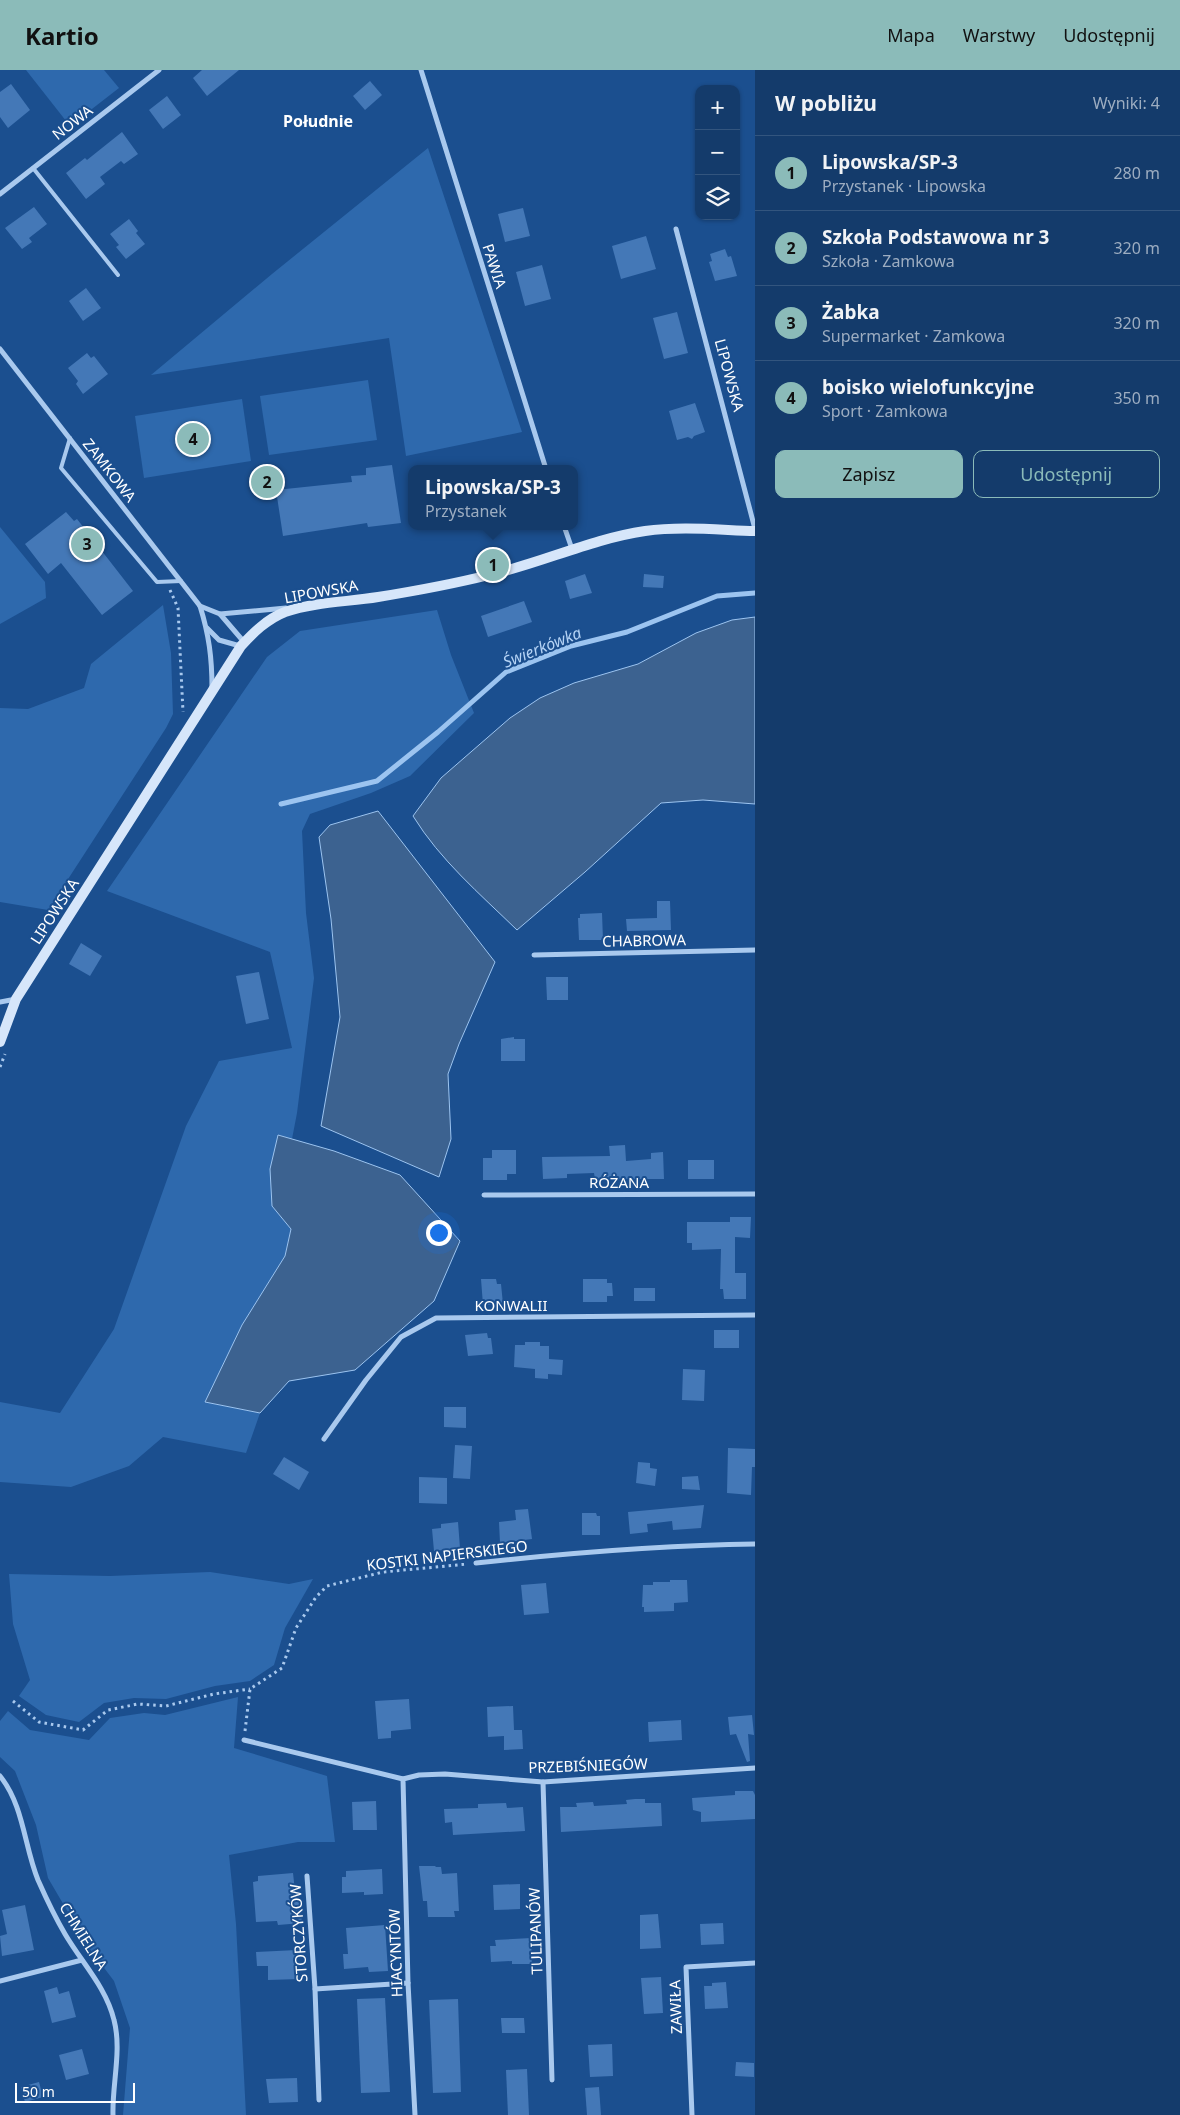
<!DOCTYPE html>
<html lang="pl">
<meta charset="utf-8">
<style>
body{margin:0;font-family:"Noto Sans",sans-serif;background:#1d4271;color:#f1f3f6}
.controls{position:absolute;right:15px;top:15px;display:grid;overflow:hidden;border-radius:10px;box-shadow:0 1px 4px #0004}
.controls button{width:45px;height:45px;display:grid;place-items:center;padding:0;border:0;border-bottom:1px solid #33557e;background:#143b6b;color:#f1f3f6;font:25px sans-serif}
.scale{position:absolute;left:15px;bottom:12px;width:120px;box-sizing:border-box;padding-left:5px;border:2px solid #fff;border-top:0;font-size:14px;line-height:18px;white-space:nowrap;color:#fff;-webkit-text-stroke:4px #1b4f8f;paint-order:stroke}
.you{position:absolute;left:438px;top:1162px;width:18px;height:18px;margin:-12px;border:4px solid #fff;border-radius:50%;background:#1a73e8;box-shadow:0 0 0 8px #1a73e833}
.badge{display:grid;place-items:center;width:32px;height:32px;border-radius:50%;background:#8bbbb9;color:#111;font-size:16px;font-weight:700}
.pin{position:absolute;translate:-50% -50%;border:2px solid #fff;box-shadow:0 1px 5px #0006}
.popup{position:absolute;left:408px;top:395px;width:170px;height:65px;box-sizing:border-box;display:grid;place-content:center;border-radius:10px;background:#143b6b;filter:drop-shadow(0 1px 4px #0005);font-size:16px;white-space:nowrap;color:#9dadc1}
.popup b{font-size:19px;color:#f1f3f6}
.popup::after{content:'';position:absolute;left:50%;top:100%;margin-left:-10px;border:10px solid transparent;border-top-color:#143b6b}
.list{margin:0;padding:0;list-style:none}
h2{display:flex;justify-content:space-between;align-items:center;height:65px;margin:0;padding:0 20px;font-size:21px}
h2 small{font-size:16px;font-weight:400;color:#9dadc1}
.list li{display:grid;grid-template-columns:32px 1fr auto;gap:15px;align-items:center;box-sizing:border-box;height:75px;padding:0 20px;border-top:1px solid #33557e}
.list b{display:block;font-size:19px;white-space:nowrap}
.list p{margin:0;font-size:16px;white-space:nowrap;color:#9dadc1}
.list em{font-size:16px;font-style:normal;color:#9dadc1}
.actions{display:flex;gap:10px;padding:15px 20px}
.actions a{flex:1;padding:11px 0;border:1px solid #8bbbb9;border-radius:10px;text-align:center;font-size:18px;color:#8bbbb9}
.actions .main{background:#8bbbb9;color:#111}
.icon{flex:none;width:28px;height:28px;fill:none;stroke:currentColor;stroke-width:2;stroke-linecap:round;stroke-linejoin:round}
.map{position:relative;flex:none;width:755px;height:2045px;overflow:hidden}
header{display:flex;align-items:center;gap:30px;box-sizing:border-box;height:70px;padding:0 25px;background:#8bbbb9;color:#111}
header strong{font-size:24px}
nav{display:flex;gap:28px;margin-inline-start:auto;font-size:18px}
main{display:flex}
aside{flex:1;background:#143b6b}
.map>svg:first-child{display:block}
.green{fill:#2e69ad}
.water{fill:#3c6290;stroke:#9cc4f0}
.lines{fill:none;stroke-linecap:round;stroke-linejoin:round}
.stream{stroke:#9cc4f0;stroke-width:5}
.building{fill:#4478b7}
.path{stroke:#a9c9ee;stroke-width:3;stroke-dasharray:2.5 4;stroke-linecap:butt}
.lane{stroke:#a9c9ee;stroke-width:4}
.street{stroke:#a9c9ee;stroke-width:5}
.secondary{stroke:#d6e6fa;stroke-width:10}
.labels{text-anchor:middle;dominant-baseline:central;stroke-width:4;stroke-linejoin:round;paint-order:stroke}
.street-label{font-size:15px;fill:#fff;stroke:#1b4f8f}
.neighbourhood-label{font-size:16px;font-weight:bold;fill:#fff;stroke:#1b4f8f}
.water-label{font-size:16px;font-style:italic;fill:#b5d3f5;stroke:#1b4f8f}
</style>
<header>
<strong>Kartio</strong>
<nav><a>Mapa</a><a>Warstwy</a><a>Udostępnij</a></nav>
</header>
<main>
<div class="map">
<svg width="755" height="2045" viewBox="0 0 755 2045">
<rect width="100%" height="100%" fill="#1b4f8f"/>
<g class="green">
<path d="M26,0H104L119,18L70,56Z"/>
<path d="M428,78L522,362L406,386L389,268L151,305L272,204Z"/>
<path d="M368,310L377,370L269,385L260,326Z"/>
<path d="M242,329L251,391L144,408L135,346Z"/>
<path d="M0,457L45,512L46,528L0,554Z"/>
<path d="M163,535L171,583L173,644L166,658L48,840L0,832V638L28,639L84,618L91,594Z"/>
<path d="M437,540L451,585L474,643L410,706L371,723L310,744L302,761L306,843L314,908L297,1043L292,1069L278,1065L272,1136L291,1159L285,1186L242,1255L206,1332L260,1343L246,1383L163,1367L129,1396L71,1417L0,1412V1332L60,1343L114,1259L186,1056L219,991L292,978L270,882L107,821L267,587L300,561Z"/>
<path d="M210,1502L289,1514L313,1509L285,1558L274,1595L250,1611L215,1616L166,1629L134,1628L104,1633L79,1652L46,1645L19,1626L30,1610L13,1554L9,1504L110,1506Z"/>
<path d="M238,1627L234,1678L327,1706L335,1772H298L229,1785L236,1854L246,2045H123L130,1958L114,1911L89,1878L48,1808L36,1755L15,1701L0,1687V1651L8,1641L30,1660L89,1670L110,1648L144,1643L165,1645Z"/>
</g>
<g class="water">
<path d="M755,547V734L703,730L661,733L585,802L517,860C480,824 440,790 413,746L441,708L510,648L540,628L574,613L638,594L696,563L732,550Z"/>
<path d="M378,741L495,892L459,974L448,1004L451,1069L439,1107L321,1056L340,947L331,849L319,767L330,755Z"/>
<path d="M278,1065L334,1081L400,1105L460,1171L434,1231L355,1300L289,1311L260,1343L205,1332L242,1255L285,1186L291,1159L272,1136L270,1099Z"/>
</g>
<g class="lines">
<path class="stream" d="M281,734L377,711L438,662L506,602L571,576L627,562L717,526L755,523"/>
</g>
<g class="building">
<path d="M202,0H239L207,26L193,8Z"/>
<path d="M370,11L382,25L365,40L353,26Z"/>
<path d="M11,14L30,40L8,58L0,47V22Z"/>
<path d="M167,26L181,45L163,59L149,40Z"/>
<path d="M122,62L138,84L124,94L121,91L100,107L105,114L86,129L66,103L85,88L87,90Z"/>
<path d="M34,137L47,154L29,168L32,172L22,179L5,158Z"/>
<path d="M523,138L530,166L505,172L498,144Z"/>
<path d="M129,149L138,161L136,163L145,174L126,189L116,177L119,175L110,164Z"/>
<path d="M646,166L656,199L621,209L612,176Z"/>
<path d="M725,179L728,187L731,186L737,206L715,211L709,192L712,191L710,184Z"/>
<path d="M542,195L551,229L525,236L516,202Z"/>
<path d="M86,218L101,238L83,251L69,231Z"/>
<path d="M677,242L688,283L664,289L653,248Z"/>
<path d="M87,283L91,288L94,286L108,304L83,324L76,314L78,311L68,298Z"/>
<path d="M695,333L705,362L694,366L692,369L688,367L677,370L669,341Z"/>
<path d="M392,395L401,453L368,457L367,453L283,466L276,420L352,412L351,406L366,405V398Z"/>
<path d="M66,442L74,451L77,449L133,521L102,545L61,493L48,504L25,474Z"/>
<path d="M585,504L592,523L570,529L565,511Z"/>
<path d="M644,504L664,506L663,518L643,517Z"/>
<path d="M524,531L532,552L488,567L481,546Z"/>
<path d="M657,831H670L671,860L627,861L626,849L657,848Z"/>
<path d="M602,843L603,870H579L578,848H580V844Z"/>
<path d="M81,873L102,886L90,906L69,894Z"/>
<path d="M259,902L269,949L246,954L236,906Z"/>
<path d="M546,907H568V930H547Z"/>
<path d="M514,967V969H525V991H501V969Z"/>
<path d="M625,1075L626,1091L651,1089V1083L663,1082L664,1109H595L594,1103L567,1104V1108L543,1109L542,1087L610,1086L609,1076Z"/>
<path d="M492,1080H516V1104H507V1110H483V1088H492Z"/>
<rect x="688" y="1090" width="26" height="19"/>
<path d="M730,1147H751L750,1168L735,1167V1203H746V1229H724L723,1219H720L721,1179L692,1180V1173H687V1152H730Z"/>
<path d="M481,1209H496L497,1214H501L503,1234L483,1235Z"/>
<path d="M583,1209H607V1213H612L613,1226H607V1232H583Z"/>
<rect x="634" y="1218" width="21" height="13"/>
<rect x="714" y="1260" width="25" height="18"/>
<path d="M487,1263L488,1268H491L493,1284L468,1286L465,1265Z"/>
<path d="M525,1272H540V1276H549V1289L563,1290L562,1305L548,1304V1309L535,1308V1299L514,1297L515,1275H525Z"/>
<path d="M683,1299L705,1300L704,1331L682,1330Z"/>
<path d="M444,1337H466V1358L444,1357Z"/>
<path d="M455,1375L472,1376L470,1409L453,1408Z"/>
<path d="M728,1378L755,1379V1397H752L751,1425L727,1423Z"/>
<path d="M284,1387L309,1402L299,1420L273,1404Z"/>
<path d="M638,1392L650,1393V1398L657,1399L655,1416L636,1413Z"/>
<path d="M698,1406L700,1420L682,1419V1407Z"/>
<path d="M419,1407L447,1408V1434L419,1433Z"/>
<path d="M704,1435L701,1458L673,1460L672,1451L647,1454L648,1462L630,1464L628,1442Z"/>
<path d="M528,1439L532,1469L500,1473L499,1452L516,1450L515,1440Z"/>
<path d="M582,1443H596L597,1446H600V1465H582Z"/>
<path d="M458,1452L460,1478L434,1481L432,1459L441,1458V1454Z"/>
<path d="M670,1510H687L688,1532L674,1533V1541L644,1542V1537H642L643,1515H653V1512H670Z"/>
<path d="M546,1513L549,1543L524,1545L521,1515Z"/>
<path d="M409,1629L411,1659L391,1661V1668L378,1669L375,1631Z"/>
<path d="M513,1636L514,1660H522L523,1679L504,1680V1666L488,1667L487,1637Z"/>
<path d="M752,1645L754,1665L748,1664L750,1691L747,1692L736,1664L730,1665L728,1647Z"/>
<path d="M681,1650L682,1670L649,1672L648,1652Z"/>
<path d="M735,1721H753L755,1725V1749L701,1752V1742L693,1740L692,1728L735,1725Z"/>
<path d="M635,1729H645V1733H661L662,1756L561,1762L560,1737H577L576,1733L593,1732L594,1736L627,1734L626,1730Z"/>
<path d="M376,1731L377,1760H353L352,1732Z"/>
<path d="M506,1733L507,1738L523,1737L525,1761L453,1765L452,1752L445,1753L444,1739L478,1738V1734Z"/>
<path d="M419,1796H435L436,1797H441L442,1804L457,1803L459,1841H454L455,1847H428L427,1831H423Z"/>
<path d="M382,1799L383,1824L364,1825V1822L342,1823V1807H346V1801Z"/>
<path d="M293,1803L295,1821H299L302,1853L278,1855L277,1851L256,1852L253,1812L258,1811V1806Z"/>
<path d="M520,1814V1839L494,1840L493,1815Z"/>
<path d="M25,1835L34,1880L2,1886L0,1866L7,1864L2,1840Z"/>
<path d="M658,1844L661,1878L640,1879V1845Z"/>
<path d="M723,1853L724,1874L701,1875L700,1854Z"/>
<path d="M385,1855L388,1901L369,1902L368,1897L344,1899L343,1884H348L346,1858Z"/>
<path d="M531,1868L532,1894H512V1891L491,1892L490,1876H496L495,1870Z"/>
<path d="M297,1880L299,1909L268,1910V1896H257L256,1882Z"/>
<path d="M661,1907L663,1943L644,1944L641,1908Z"/>
<path d="M726,1912L728,1938L705,1939L704,1916H712V1913Z"/>
<path d="M57,1917L59,1924L69,1921L76,1947L52,1953L44,1921Z"/>
<path d="M385,1928L390,2022L361,2023L357,1929Z"/>
<path d="M458,1929L461,2022L433,2023L429,1930Z"/>
<path d="M501,1948H524L525,1963H502Z"/>
<path d="M612,1974L613,2006L590,2007L588,1975Z"/>
<path d="M82,1979L89,2004L66,2010L59,1985Z"/>
<path d="M736,1992L754,1993V2007L735,2006Z"/>
<path d="M527,1999L529,2045H508L506,2000Z"/>
<path d="M297,2008L298,2032L269,2033L266,2009Z"/>
<path d="M39,2012L43,2027L25,2032L21,2017Z"/>
<path d="M599,2017L601,2045H587L585,2018Z"/>
</g>
<g class="lines">
<g class="path">
<path d="M170,520L178,538L183,642"/>
<path d="M0,997L5,984"/>
<path d="M13,1631L39,1652L83,1660L108,1640L138,1634L166,1636L214,1624L250,1619"/>
<path d="M245,1661L250,1619L282,1598L296,1558L316,1527L327,1516L383,1502L468,1494"/>
</g>
<g class="lane">
<path d="M33,98L118,205"/>
<path d="M70,368L61,398L157,512L181,511"/>
</g>
<g class="street">
<path d="M421,0L546,399"/>
<path d="M0,124L159,0"/>
<path d="M676,159L755,459"/>
<path d="M0,279L200,536C209,565 212,588 212,618"/>
<path d="M564,456L572,479"/>
<path d="M200,536L220,544L244,572"/>
<path d="M220,544L286,538"/>
<path d="M207,558L219,570L240,576"/>
<path d="M534,885L755,880"/>
<path d="M0,932L16,929"/>
<path d="M484,1125L755,1124"/>
<path d="M324,1369L366,1310L401,1267L436,1248L755,1245"/>
<path d="M476,1493C569,1483 661,1475 755,1474"/>
<path d="M244,1670L403,1709"/>
<path d="M0,1706C24,1736 24,1776 38,1810C46,1828 55,1847 65,1864C82,1893 106,1917 114,1950C122,1980 112,2014 113,2045"/>
<path d="M543,1712L552,2010"/>
<path d="M307,1806L315,1919L408,1913"/>
<path d="M0,1911L82,1890"/>
<path d="M315,1919L319,2030"/>
<path d="M415,2045L408,1913L403,1709L419,1705L445,1704L543,1712L755,1698"/>
<path d="M692,2045L686,1897L755,1893"/>
</g>
<path class="secondary" d="M0,972L16,929L241,576C253,563 267,549 285,542C315,532 347,532 378,527C415,521 453,514 489,505C542,493 591,469 645,461C681,456 719,460 755,461"/>
</g>
<g class="labels">
<g class="street-label">
<text transform="translate(72 52) rotate(-38)">NOWA</text>
<text transform="translate(495 196) rotate(72)">PAWIA</text>
<text transform="translate(730 305) rotate(75)">LIPOWSKA</text>
<text transform="translate(110 400) rotate(52)">ZAMKOWA</text>
<text transform="translate(321 521) rotate(-10)">LIPOWSKA</text>
<text transform="translate(54 841) rotate(-57)">LIPOWSKA</text>
<text transform="translate(644 870) rotate(-1)">CHABROWA</text>
<text x="619" y="1112">RÓŻANA</text>
<text x="511" y="1235">KONWALII</text>
<text transform="translate(447 1485) rotate(-7)">KOSTKI NAPIERSKIEGO</text>
<text transform="translate(588 1695) rotate(-2)">PRZEBIŚNIEGÓW</text>
<text transform="translate(535 1861) rotate(-92)">TULIPANÓW</text>
<text transform="translate(298 1863) rotate(-94)">STORCZYKÓW</text>
<text transform="translate(84 1866) rotate(58)">CHMIELNA</text>
<text transform="translate(395 1883) rotate(-92)">HIACYNTÓW</text>
<text transform="translate(675 1937) rotate(-92)">ZAWIŁA</text>
</g>
<g class="neighbourhood-label">
<text x="318" y="51">Południe</text>
</g>
<g class="water-label">
<text transform="translate(542 577) rotate(-22)">Świerkówka</text>
</g>
</g>
</svg>
<div class="controls">
<button>+</button>
<button>−</button>
<button><svg class="icon" aria-label="layers" viewBox="0 0 24 24"><path d="M12 4l9 5-9 5-9-5zM3 14l9 5 9-5"/></svg></button>
</div>
<div class="scale">50 m</div>
<div class="you"></div>
<div class="pin badge" style="left:493px;top:495px">1</div>
<div class="popup"><b>Lipowska/SP-3</b>Przystanek</div>
<div class="pin badge" style="left:267px;top:412px">2</div>
<div class="pin badge" style="left:87px;top:474px">3</div>
<div class="pin badge" style="left:193px;top:369px">4</div>
</div>
<aside>
<h2>W pobliżu<small>Wyniki: 4</small></h2>
<ul class="list">
<li><span class="badge">1</span><div><b>Lipowska/SP-3</b><p>Przystanek · Lipowska</p></div><em>280 m</em></li>
<li><span class="badge">2</span><div><b>Szkoła Podstawowa nr 3</b><p>Szkoła · Zamkowa</p></div><em>320 m</em></li>
<li><span class="badge">3</span><div><b>Żabka</b><p>Supermarket · Zamkowa</p></div><em>320 m</em></li>
<li><span class="badge">4</span><div><b>boisko wielofunkcyjne</b><p>Sport · Zamkowa</p></div><em>350 m</em></li>
</ul>
<div class="actions"><a class="main">Zapisz</a><a>Udostępnij</a></div>
</aside>
</main>
